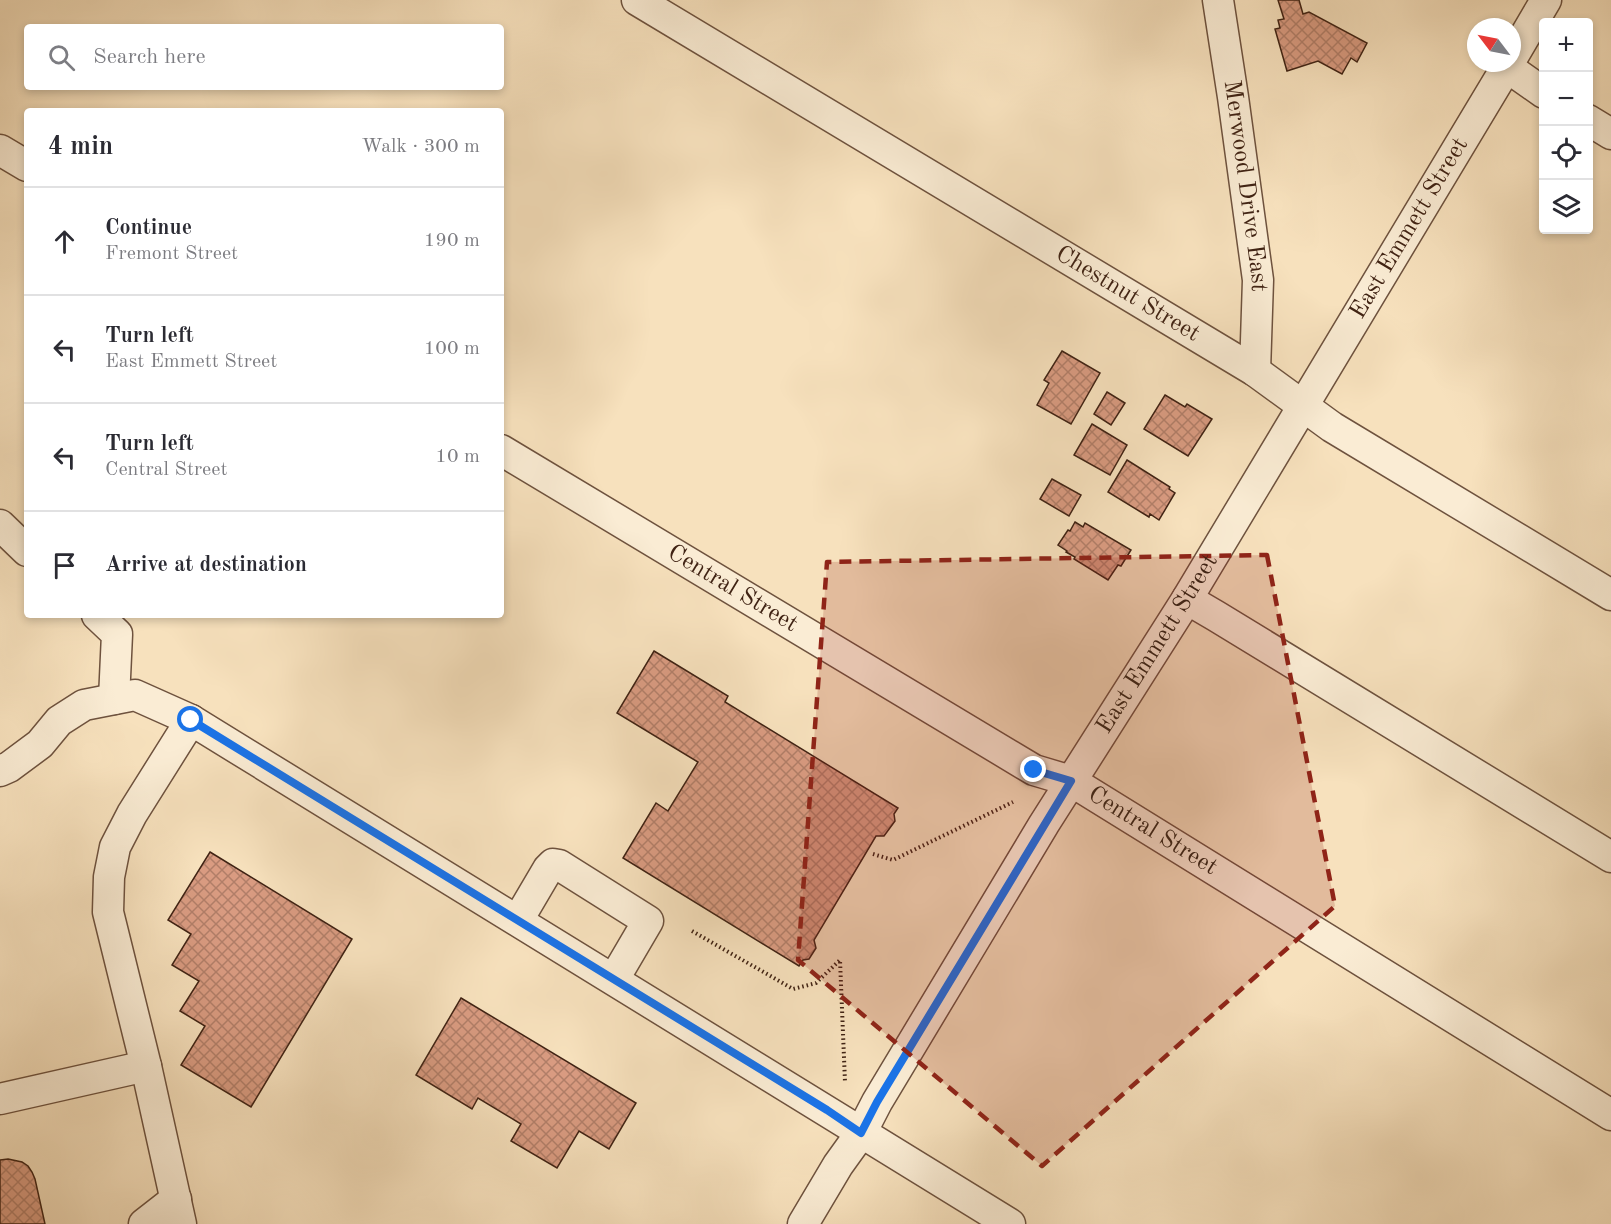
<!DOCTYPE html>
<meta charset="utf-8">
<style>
body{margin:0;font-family:"Old Standard TT",serif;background:#f7f7f7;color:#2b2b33}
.controls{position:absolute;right:18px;top:18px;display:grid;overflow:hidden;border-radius:6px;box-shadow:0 3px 9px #0003}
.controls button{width:54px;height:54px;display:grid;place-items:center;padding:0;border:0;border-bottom:2px solid #e1e1e2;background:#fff;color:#2b2b33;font:30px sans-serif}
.compass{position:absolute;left:1467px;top:18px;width:54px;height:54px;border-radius:50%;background:#fff;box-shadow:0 3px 9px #0003;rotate:302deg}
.stop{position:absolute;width:18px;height:18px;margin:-14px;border:4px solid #1a73e8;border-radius:50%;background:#fff}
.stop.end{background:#1a73e8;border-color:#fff;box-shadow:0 2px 6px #0008}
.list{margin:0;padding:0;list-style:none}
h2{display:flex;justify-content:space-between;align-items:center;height:78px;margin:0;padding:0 24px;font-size:26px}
h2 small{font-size:20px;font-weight:400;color:#7c7c81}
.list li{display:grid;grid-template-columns:39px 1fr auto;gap:18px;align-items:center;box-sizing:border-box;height:108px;padding:0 24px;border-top:2px solid #e1e1e2}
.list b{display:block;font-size:22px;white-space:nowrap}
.list p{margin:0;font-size:20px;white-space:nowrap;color:#7c7c81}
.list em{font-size:20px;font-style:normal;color:#7c7c81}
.icon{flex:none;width:33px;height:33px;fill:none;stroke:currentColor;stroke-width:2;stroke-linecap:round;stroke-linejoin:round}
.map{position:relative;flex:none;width:1611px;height:1224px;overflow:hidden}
.search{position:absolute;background:#fff;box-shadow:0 3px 9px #0003;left:24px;top:24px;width:480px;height:66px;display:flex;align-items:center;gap:15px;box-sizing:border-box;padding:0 21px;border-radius:6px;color:#7c7c81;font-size:22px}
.panel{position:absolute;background:#fff;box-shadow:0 3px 9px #0003;left:24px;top:108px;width:480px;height:510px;border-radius:6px}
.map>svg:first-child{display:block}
.building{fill:url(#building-cross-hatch);stroke:#402314;stroke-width:1.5}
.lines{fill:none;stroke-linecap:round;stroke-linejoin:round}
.minor-casing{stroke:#6e523e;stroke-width:33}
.path{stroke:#402314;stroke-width:4;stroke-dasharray:1.5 3;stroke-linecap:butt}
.minor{stroke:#faecd4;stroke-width:30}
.route{stroke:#1a73e8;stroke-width:8}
.marked{fill:#8f2418;fill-opacity:0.2;stroke:#8f2418;stroke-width:4.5;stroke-dasharray:12 8;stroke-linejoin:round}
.labels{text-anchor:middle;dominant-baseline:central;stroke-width:4.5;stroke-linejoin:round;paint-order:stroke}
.street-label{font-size:24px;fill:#402314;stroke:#faecd4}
</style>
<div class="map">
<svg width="1611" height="1224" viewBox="0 0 1611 1224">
<defs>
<pattern id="building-cross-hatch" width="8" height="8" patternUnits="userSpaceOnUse" patternTransform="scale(1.5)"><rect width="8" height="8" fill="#d99b81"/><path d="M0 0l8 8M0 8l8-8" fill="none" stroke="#b17e68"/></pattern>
</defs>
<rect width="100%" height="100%" fill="#f7e1bd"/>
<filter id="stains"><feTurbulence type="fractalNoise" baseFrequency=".00333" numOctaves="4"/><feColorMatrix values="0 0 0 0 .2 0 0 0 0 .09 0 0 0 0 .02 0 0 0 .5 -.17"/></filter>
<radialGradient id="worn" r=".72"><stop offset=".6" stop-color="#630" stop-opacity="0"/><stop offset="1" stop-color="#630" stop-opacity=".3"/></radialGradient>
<g class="building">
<path d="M1278,0H1299L1303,14L1309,12L1367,43L1357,62L1351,58L1342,74L1318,61L1287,71L1275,29L1280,28L1278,20L1284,19Z"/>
<path d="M1062,351L1100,373L1071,424L1037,405L1049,383L1044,380Z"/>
<path d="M1107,392L1125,403L1111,425L1094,414Z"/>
<path d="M1165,395L1185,407L1187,404L1212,419L1188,456L1144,429Z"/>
<path d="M1092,424L1127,445L1110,475L1074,455Z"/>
<path d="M1127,460L1170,487L1169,489L1175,493L1159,520L1150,514L1149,517L1108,492Z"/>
<path d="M1052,479L1081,495L1069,516L1040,499Z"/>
<path d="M1075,522L1083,527L1085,523L1131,550L1121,566L1118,565L1108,580L1074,559L1075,557L1066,552L1067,551L1058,545L1068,530L1070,531Z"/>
<path d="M654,651L728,696L725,702L898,808L894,814L895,821L884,836H876L814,940L816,948L809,959L803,960L799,966L623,858L656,803L668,811L698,762L617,713Z"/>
<path d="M210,852L352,939L251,1107L181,1065L205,1026L180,1011L199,981L172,965L191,934L168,920Z"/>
<path d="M461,998L636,1103L609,1149L579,1131L557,1168L511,1141L521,1124L478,1098L472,1109L416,1075Z"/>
<path d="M8,1159L22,1162L28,1166L32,1172L35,1179L45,1224H0V1160Z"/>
</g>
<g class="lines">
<defs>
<g id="minor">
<path id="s1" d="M637,0L1255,371L1332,427L1611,595"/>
<path id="s2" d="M1218,0L1233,97L1258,280L1255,371"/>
<path d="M1512,58L1546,0"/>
<path d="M1507,67L1544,93"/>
<path d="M1588,120L1611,134"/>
<path d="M0,150L27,166"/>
<path id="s3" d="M501,450L1034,770L1071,781L1611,1115"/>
<path d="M0,525L27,551"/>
<path d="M1187,599L1216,616L1611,857"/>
<path d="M97,615L117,634L114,699"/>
<path d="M0,771L9,767L40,744L59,721L84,705L135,695L191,720L1010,1224"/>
<path d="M518,920L548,869L553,864L559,865L648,921L614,979"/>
<path d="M0,1099L146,1066"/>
<path d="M144,1224L176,1199"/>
<path d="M181,1224L146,1066L108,912L109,877L115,847L132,814L191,720"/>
<path id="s4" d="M803,1224L838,1165L861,1133L877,1102L1044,824L1187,599L1509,63"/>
</g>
</defs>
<use href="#minor" class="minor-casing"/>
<g class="path">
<path d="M873,854L893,860L1013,802"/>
<path d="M692,931L793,989L816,983L840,960L845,1082"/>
</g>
<use href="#minor" class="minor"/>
</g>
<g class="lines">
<path class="route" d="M191,720L827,1110L861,1133L877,1102L1071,781L1034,770"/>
</g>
<path class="marked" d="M1267,555L1335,906L1042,1166L798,960L827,562Z"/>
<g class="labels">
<g class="street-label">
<text stroke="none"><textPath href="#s2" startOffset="188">Merwood Drive East</textPath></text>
<text stroke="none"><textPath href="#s4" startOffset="1166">East Emmett Street</textPath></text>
<text stroke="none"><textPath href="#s1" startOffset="572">Chestnut Street</textPath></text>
<text stroke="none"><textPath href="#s3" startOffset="270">Central Street</textPath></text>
<text stroke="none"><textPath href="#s4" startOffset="680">East Emmett Street</textPath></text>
<text stroke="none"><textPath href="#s3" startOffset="756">Central Street</textPath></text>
</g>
</g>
<rect width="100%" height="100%" filter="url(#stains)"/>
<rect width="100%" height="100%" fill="url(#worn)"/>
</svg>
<div class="controls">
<button>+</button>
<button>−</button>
<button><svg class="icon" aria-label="locate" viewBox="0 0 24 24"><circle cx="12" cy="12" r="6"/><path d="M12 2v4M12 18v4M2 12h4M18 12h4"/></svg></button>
<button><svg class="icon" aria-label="layers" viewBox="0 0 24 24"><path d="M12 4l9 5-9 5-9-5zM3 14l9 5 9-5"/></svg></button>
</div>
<svg class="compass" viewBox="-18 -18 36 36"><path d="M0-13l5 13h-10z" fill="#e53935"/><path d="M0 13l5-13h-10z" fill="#7c7c81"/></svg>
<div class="stop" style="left:191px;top:720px"></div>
<div class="stop end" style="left:1034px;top:770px"></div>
<div class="search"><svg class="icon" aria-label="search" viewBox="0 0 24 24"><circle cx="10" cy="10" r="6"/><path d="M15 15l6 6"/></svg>Search here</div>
<section class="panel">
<h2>4 min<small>Walk · 300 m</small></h2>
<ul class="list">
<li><svg class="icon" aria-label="ahead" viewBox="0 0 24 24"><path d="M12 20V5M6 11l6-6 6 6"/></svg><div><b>Continue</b><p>Fremont Street</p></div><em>190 m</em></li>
<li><svg class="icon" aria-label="left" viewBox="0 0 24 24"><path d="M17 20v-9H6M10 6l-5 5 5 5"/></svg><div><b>Turn left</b><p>East Emmett Street</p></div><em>100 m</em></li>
<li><svg class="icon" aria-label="left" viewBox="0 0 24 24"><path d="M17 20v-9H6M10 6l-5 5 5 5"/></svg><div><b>Turn left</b><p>Central Street</p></div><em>10 m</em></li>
<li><svg class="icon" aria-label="arrive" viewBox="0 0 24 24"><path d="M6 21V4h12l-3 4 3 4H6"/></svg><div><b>Arrive at destination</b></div></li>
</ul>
</section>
</div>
